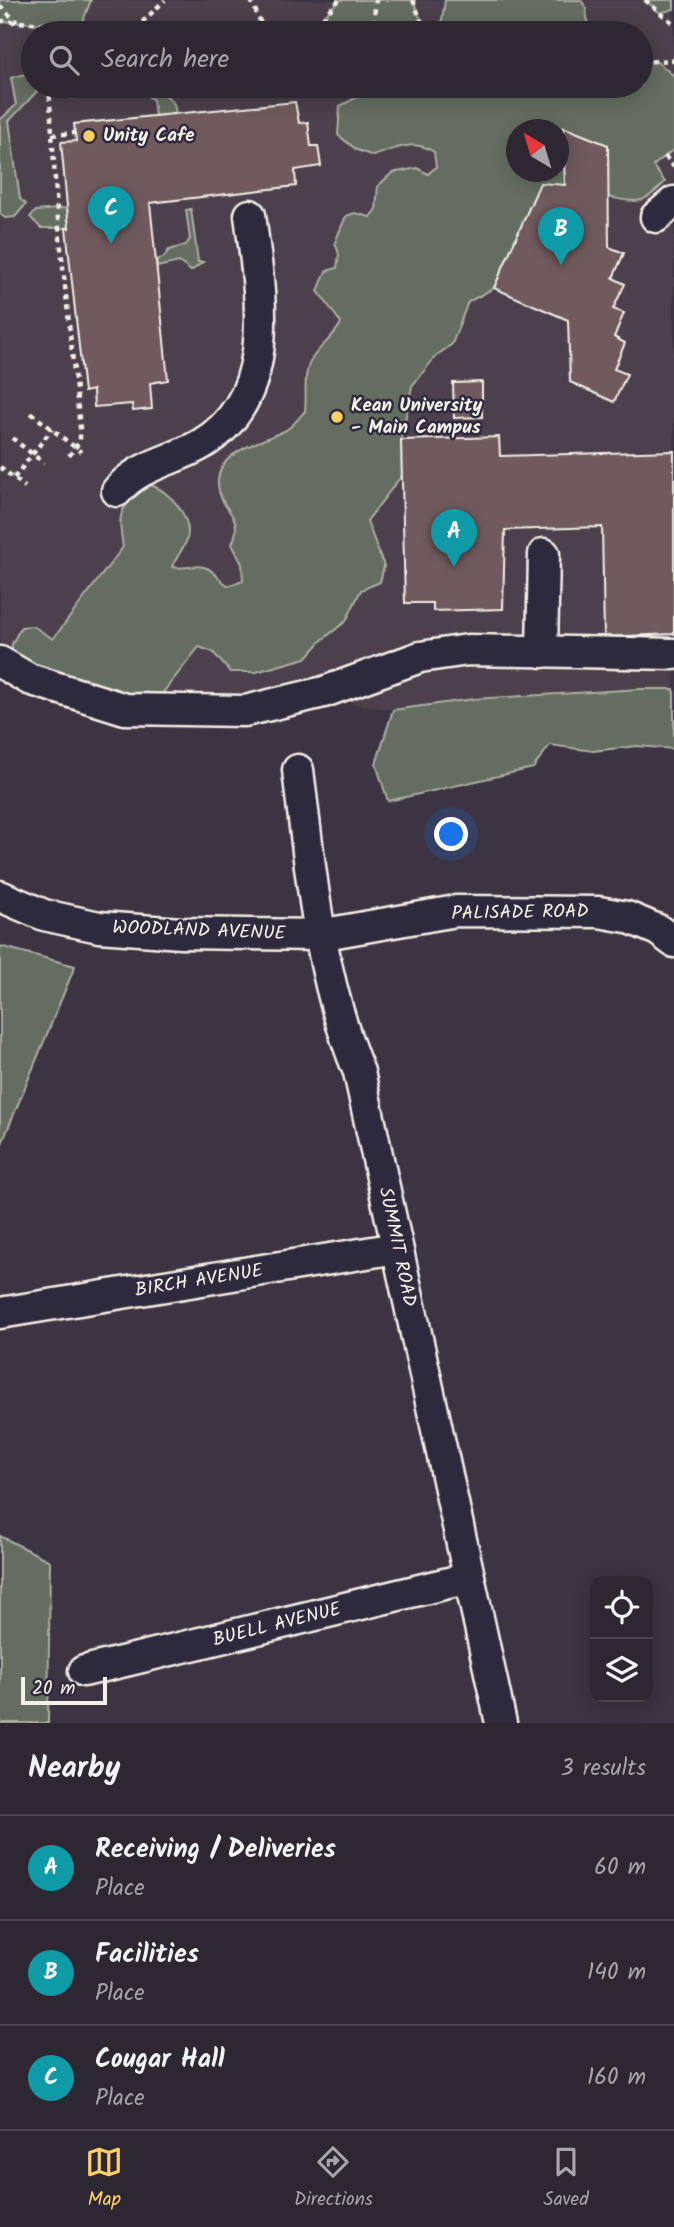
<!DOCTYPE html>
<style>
body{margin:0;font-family:Kalam,sans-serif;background:#39333e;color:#f1f3f6}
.controls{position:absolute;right:21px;bottom:21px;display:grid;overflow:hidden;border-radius:14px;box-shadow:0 4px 18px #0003}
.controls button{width:63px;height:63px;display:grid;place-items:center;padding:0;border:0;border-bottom:2px solid #48444d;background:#2d2732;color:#f1f3f6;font:35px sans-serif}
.compass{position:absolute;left:506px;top:119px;width:63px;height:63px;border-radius:50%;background:#2d2732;box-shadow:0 4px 18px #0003;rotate:322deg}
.scale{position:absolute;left:21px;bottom:18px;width:86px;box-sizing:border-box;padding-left:7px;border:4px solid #f4f1e8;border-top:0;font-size:19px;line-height:24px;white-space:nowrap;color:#f4f1e8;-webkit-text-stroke:5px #2f2a3d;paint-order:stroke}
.you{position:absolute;left:452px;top:835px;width:24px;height:24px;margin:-18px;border:5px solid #fff;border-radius:50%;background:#1a73e8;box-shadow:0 0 0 10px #1a73e833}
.badge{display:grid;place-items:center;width:46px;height:46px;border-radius:50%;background:#ffd166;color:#fff;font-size:23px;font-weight:700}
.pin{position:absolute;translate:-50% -58px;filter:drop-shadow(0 2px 4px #0008)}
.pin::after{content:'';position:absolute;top:37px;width:24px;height:21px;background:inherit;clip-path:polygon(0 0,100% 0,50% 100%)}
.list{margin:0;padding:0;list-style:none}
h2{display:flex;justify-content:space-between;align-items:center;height:91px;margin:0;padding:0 28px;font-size:30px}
h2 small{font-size:23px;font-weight:400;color:#a7a5ac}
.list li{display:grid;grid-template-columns:46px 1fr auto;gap:21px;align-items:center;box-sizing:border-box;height:105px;padding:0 28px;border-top:2px solid #48444d}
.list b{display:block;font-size:26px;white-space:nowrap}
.list p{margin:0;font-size:23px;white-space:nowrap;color:#a7a5ac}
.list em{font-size:23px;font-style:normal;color:#a7a5ac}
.icon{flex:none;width:38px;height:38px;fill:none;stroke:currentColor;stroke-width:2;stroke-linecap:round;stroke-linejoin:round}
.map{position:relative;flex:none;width:674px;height:1723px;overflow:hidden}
.search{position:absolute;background:#2d2732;box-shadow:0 4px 18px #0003;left:21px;right:21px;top:21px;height:77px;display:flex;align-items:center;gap:18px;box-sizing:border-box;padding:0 24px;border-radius:38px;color:#a7a5ac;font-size:26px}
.sheet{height:406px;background:#2d2732}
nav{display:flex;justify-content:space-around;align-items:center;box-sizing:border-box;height:98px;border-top:2px solid #48444d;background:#2d2732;font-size:19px;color:#a7a5ac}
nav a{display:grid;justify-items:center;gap:4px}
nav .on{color:#ffd166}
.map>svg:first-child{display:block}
.built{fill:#4b3f4b;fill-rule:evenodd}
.green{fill:#656d60;stroke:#acafa4;stroke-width:2;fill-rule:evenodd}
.building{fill:#6f5a5d;stroke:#f4f1e8;stroke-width:2}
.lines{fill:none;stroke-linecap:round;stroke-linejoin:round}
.minor-casing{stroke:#f4f1e8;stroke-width:35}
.path{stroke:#f4f1e8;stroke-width:4.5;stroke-dasharray:5 5;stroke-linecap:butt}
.minor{stroke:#2f2a3d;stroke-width:30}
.poi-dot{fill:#ffd166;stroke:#2f2a3d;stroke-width:2.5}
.labels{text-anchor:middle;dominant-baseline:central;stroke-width:5;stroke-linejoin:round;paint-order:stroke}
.poi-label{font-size:19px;font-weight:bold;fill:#f4f1e8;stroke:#2f2a3d;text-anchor:start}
.street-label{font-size:19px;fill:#f4f1e8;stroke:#2f2a3d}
</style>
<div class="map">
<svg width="674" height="1723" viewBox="0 0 674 1723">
<rect width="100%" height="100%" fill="#3c3443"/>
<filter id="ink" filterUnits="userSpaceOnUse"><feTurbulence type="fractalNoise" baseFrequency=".0143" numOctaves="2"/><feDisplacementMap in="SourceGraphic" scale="14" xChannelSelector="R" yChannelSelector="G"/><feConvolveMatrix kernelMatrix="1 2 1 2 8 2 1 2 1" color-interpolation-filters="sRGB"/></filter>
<g filter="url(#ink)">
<path class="built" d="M0,0H674V689L474,699L393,710L355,704L324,692L125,709L0,662ZM33,33H641V86H33ZM516,130H558V172H516Z"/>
<g class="green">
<path d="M0,0H91L81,26L0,21Z"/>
<path d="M339,0H413L426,33H309Z"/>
<path d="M445,0H581L586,8L589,33H440Z"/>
<path d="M645,0H674V9L660,13Z"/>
<path d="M656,61L674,76V149L653,166L665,182C643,205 638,203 608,197L607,145L563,127L565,185L540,184L494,288L468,302L452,344L436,356L412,386L401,440L402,475L367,521L384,566L380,582L361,590L346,621L321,641L306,658L256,672H230L213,652L199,647L150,709L12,669V644L21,627L33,626L53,639L123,547C117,509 119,509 150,485C169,490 195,519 186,542C182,550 176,558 172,567C184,570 196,563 207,568C215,572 220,581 229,586L243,581L242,564L232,544C246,513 219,512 218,484C217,450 261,443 286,430C293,426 299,418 305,411C307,394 302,372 313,357C322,344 334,337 341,323L318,291L326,271L337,268L339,254L335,242L346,216L355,213L370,217L376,209L378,186L392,173L417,168L428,174L436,167L434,152C414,138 395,149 373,156L357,150L338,135L340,106L379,86H641V62ZM516,130H558V172H516Z"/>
<path d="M33,72V86L40,88L9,121L20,199L26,204L15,217L5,218L0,214V120L16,105L11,78Z"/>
<path d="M59,86H158L174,104L176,114L155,116L153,100L140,90L71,98L61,92Z"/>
<path d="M67,208L69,228H41L30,217L36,211Z"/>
<path d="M191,209L198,262H203L191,271L179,262L157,267L156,260L163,258L169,250L186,245L190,239L186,210Z"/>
<path d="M641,689H674V749L637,746L593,751L550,745L533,768L388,801L376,764L393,710L474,699Z"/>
<path d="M0,946L75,966L0,1148Z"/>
<path d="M0,1536L50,1561L48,1723H0Z"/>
</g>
<g class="building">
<path d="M295,102L299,123L308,122L311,146H318L321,166L295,170L296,186L150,203L168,380L150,383L152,409L133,411L132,404L94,407L93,390L84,392L66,228H69L61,142L76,141L74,124Z"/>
<path d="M563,127L608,145L609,247L624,253L613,278L625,284L613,309L624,313L614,337L625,343L614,369L627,374L614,402L570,382L568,320L494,288L540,183L565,185Z"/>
<path d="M482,382V417L454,418L453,383Z"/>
<path d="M499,437L500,456L674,451V634L604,637L602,527L505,530L503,609L433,611V603H405L401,440Z"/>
</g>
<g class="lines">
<defs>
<g id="minor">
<path d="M656,217L674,202"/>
<path d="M117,491C138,465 172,461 200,445C281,398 260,293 250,215"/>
<path d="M542,652L544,554"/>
<path d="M0,662L29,679L125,709L245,711L324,692L420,657L468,650L674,654"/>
<path d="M298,770C311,873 319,976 359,1072L501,1723"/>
<path d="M0,896L44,915L99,927L181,933L319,935L456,911L599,912L627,917L658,930L674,942"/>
<path d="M0,1313L397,1248"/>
<path d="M84,1671L469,1578"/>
</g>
</defs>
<use href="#minor" class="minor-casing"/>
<g class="path">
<path d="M251,0L265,33"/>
<path d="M413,0L426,33"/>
<path d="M645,0L674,24"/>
<path d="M0,6L17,22"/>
<path d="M0,21L189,33"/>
<path d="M135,29L165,0"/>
<path d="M309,33L339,0"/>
<path d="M372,33L376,0"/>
<path d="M641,62L674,60"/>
<path d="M49,86L57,210L80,428V441L69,456"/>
<path d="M52,135L75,133"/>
<path d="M665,156L674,167"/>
<path d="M31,413L81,452"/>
<path d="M12,438L44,463"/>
<path d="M0,467L25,487"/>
<path d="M14,478L52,429"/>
</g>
<use href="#minor" class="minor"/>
</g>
</g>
<g class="poi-dot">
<circle cx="89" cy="136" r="7"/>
<circle cx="337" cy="417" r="7"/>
</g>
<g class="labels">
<g class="poi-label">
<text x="103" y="136">Unity Cafe</text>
<text x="351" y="406">Kean University<tspan x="351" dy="22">- Main Campus</tspan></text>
</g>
<g class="street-label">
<text transform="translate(520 913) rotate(-1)">PALISADE ROAD</text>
<text transform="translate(199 931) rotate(2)">WOODLAND AVENUE</text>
<text transform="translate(397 1247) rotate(78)">SUMMIT ROAD</text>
<text transform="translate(199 1281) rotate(-9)">BIRCH AVENUE</text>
<text transform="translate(277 1625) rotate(-14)">BUELL AVENUE</text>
</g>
</g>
</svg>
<div class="controls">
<button><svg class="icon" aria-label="locate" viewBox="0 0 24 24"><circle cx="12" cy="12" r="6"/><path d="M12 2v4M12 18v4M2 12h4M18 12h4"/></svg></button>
<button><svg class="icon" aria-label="layers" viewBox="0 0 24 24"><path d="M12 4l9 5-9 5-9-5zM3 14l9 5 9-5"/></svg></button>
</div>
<svg class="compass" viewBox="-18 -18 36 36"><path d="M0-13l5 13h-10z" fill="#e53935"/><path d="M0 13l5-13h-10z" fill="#a7a5ac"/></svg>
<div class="scale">20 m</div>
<div class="you"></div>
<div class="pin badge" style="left:454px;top:567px;background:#0f9aa8">A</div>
<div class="pin badge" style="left:561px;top:265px;background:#0f9aa8">B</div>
<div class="pin badge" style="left:111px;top:244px;background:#0f9aa8">C</div>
<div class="search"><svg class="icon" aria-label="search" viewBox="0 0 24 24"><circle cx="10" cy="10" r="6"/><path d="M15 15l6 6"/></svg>Search here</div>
</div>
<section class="sheet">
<h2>Nearby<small>3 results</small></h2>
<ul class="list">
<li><span class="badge" style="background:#0f9aa8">A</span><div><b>Receiving / Deliveries</b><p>Place</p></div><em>60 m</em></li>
<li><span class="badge" style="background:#0f9aa8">B</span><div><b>Facilities</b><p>Place</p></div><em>140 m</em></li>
<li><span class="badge" style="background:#0f9aa8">C</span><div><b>Cougar Hall</b><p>Place</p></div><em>160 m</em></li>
</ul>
</section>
<nav>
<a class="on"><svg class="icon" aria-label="map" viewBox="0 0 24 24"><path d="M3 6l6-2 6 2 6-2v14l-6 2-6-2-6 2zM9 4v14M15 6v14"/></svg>Map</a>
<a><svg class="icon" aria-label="directions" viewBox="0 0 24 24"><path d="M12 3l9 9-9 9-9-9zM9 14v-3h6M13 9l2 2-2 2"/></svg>Directions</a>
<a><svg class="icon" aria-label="saved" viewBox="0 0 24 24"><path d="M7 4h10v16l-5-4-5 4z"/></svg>Saved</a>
</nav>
